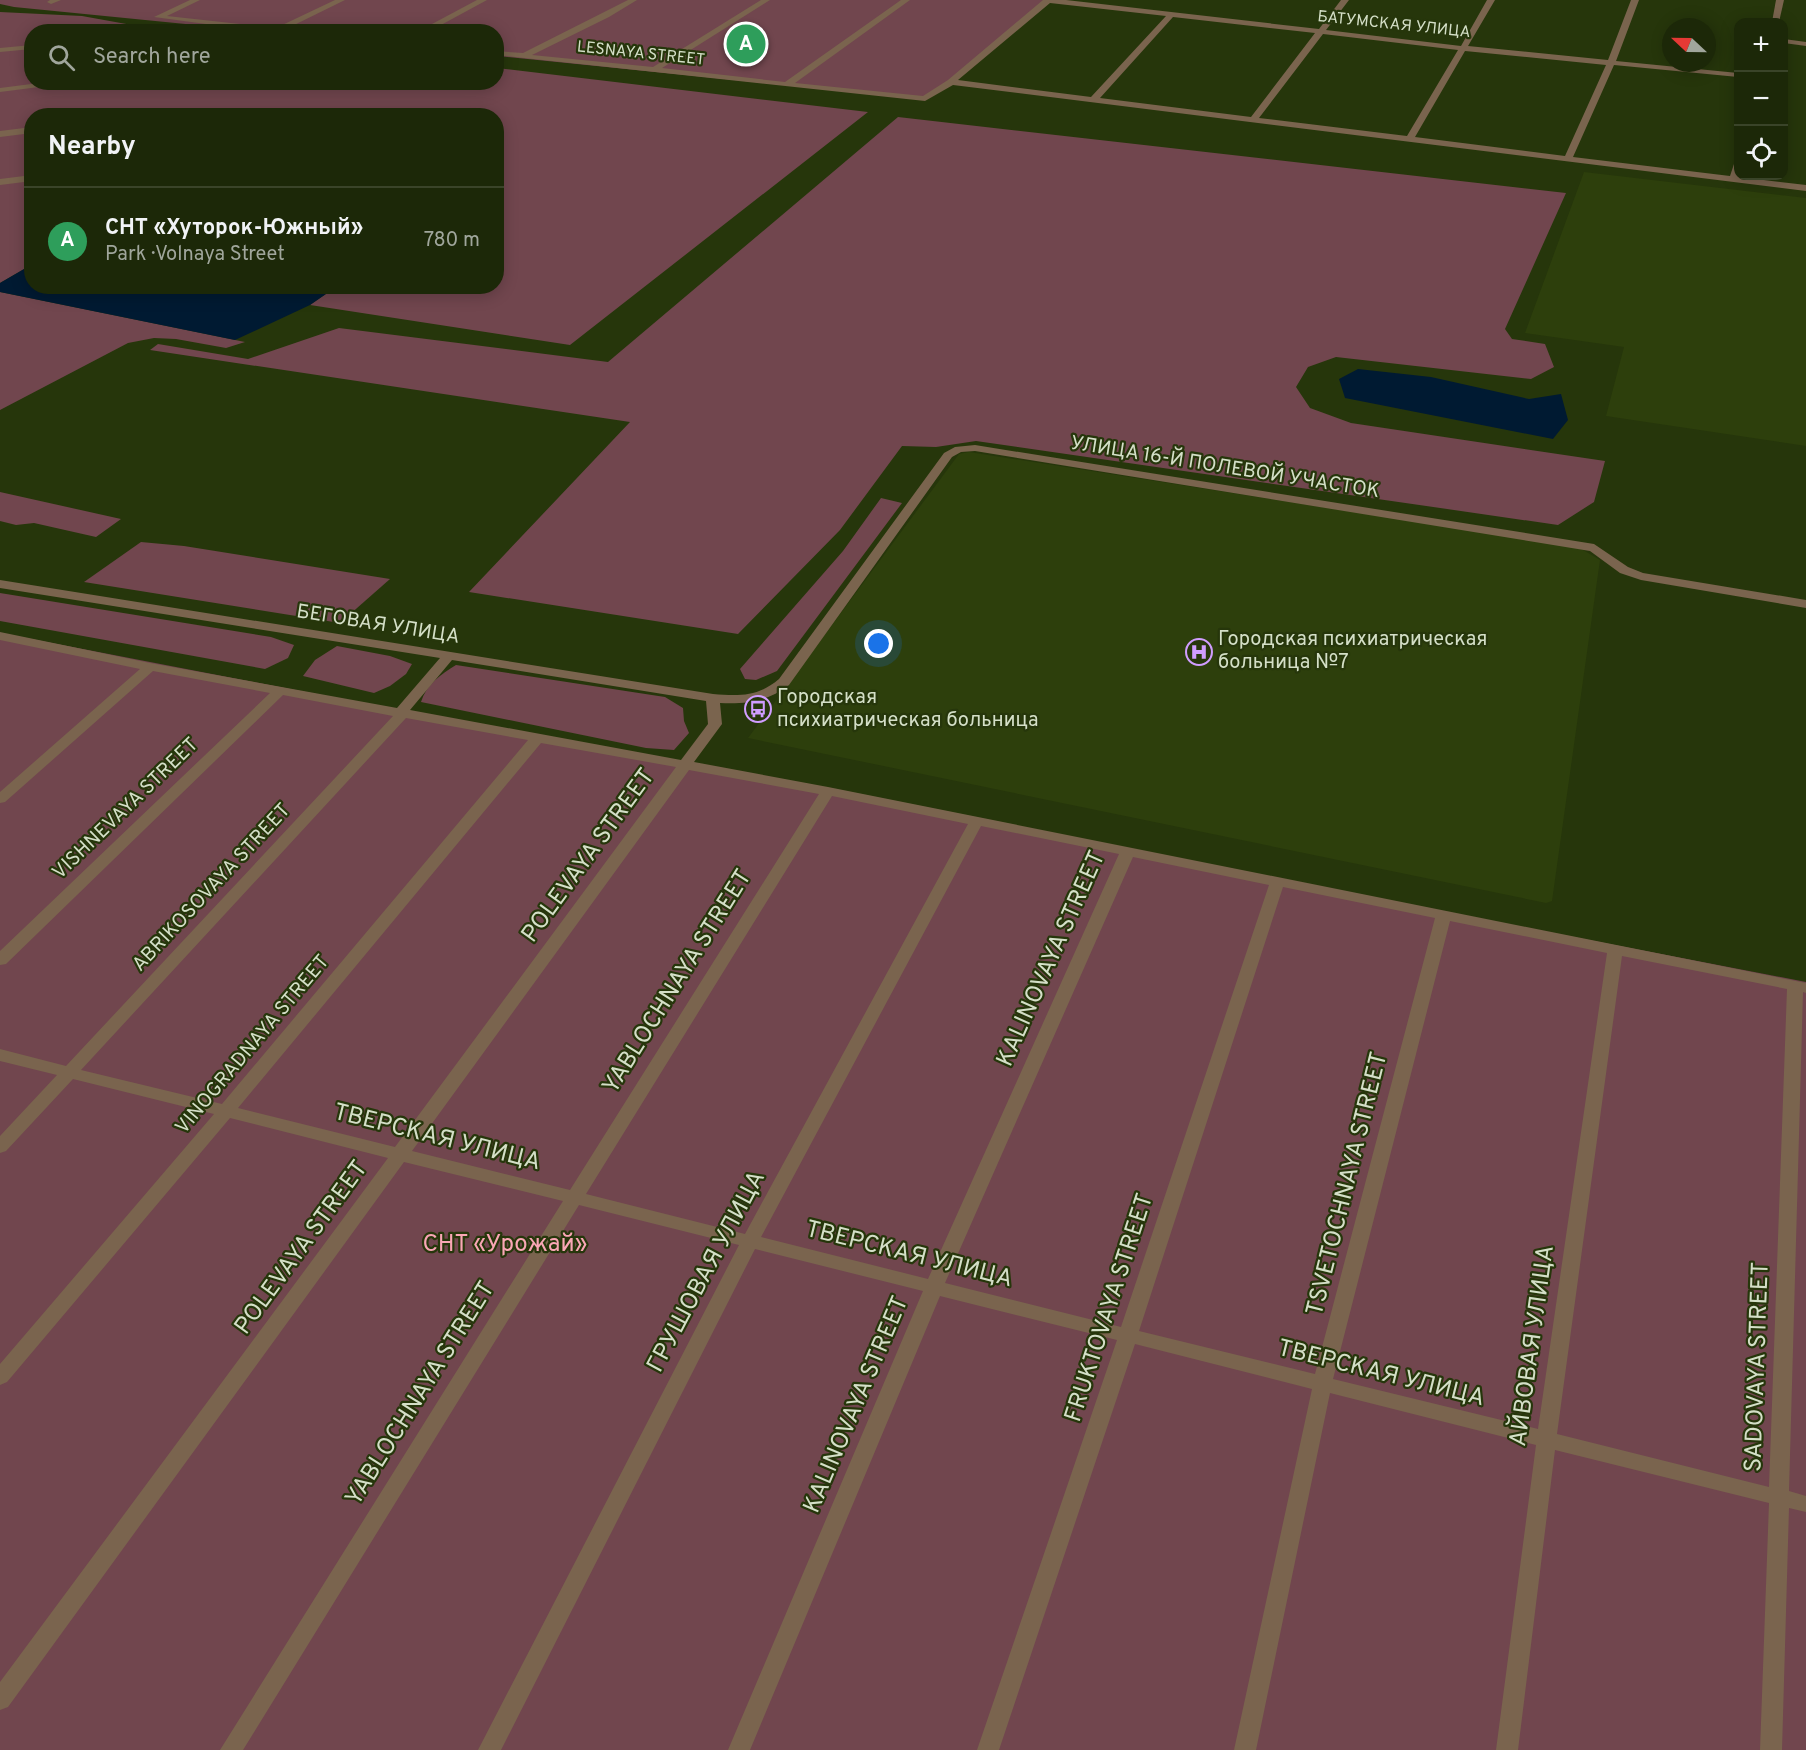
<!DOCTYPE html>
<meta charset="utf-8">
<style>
body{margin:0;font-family:Overpass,sans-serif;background:#293416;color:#f1f3f6}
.controls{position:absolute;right:18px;top:18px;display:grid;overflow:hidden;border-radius:12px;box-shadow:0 3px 15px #0003}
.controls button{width:54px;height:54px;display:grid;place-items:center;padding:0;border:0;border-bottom:2px solid #3a4429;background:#1c2808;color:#f1f3f6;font:30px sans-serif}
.compass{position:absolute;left:1662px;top:18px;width:54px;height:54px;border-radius:50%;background:#1c2808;box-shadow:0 3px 15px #0003;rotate:292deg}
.you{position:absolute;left:879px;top:644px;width:21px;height:21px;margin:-15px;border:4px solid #fff;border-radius:50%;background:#1a73e8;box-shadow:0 0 0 9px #1a73e833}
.badge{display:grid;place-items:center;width:39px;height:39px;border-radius:50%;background:#d09dff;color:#fff;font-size:20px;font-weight:700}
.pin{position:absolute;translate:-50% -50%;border:3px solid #fff;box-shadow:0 2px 6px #0006}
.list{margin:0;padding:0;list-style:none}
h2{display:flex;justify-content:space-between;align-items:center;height:78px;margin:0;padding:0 24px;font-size:26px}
h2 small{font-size:20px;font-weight:400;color:#a0a69c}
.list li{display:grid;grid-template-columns:39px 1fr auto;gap:18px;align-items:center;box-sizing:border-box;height:108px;padding:0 24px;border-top:2px solid #3a4429}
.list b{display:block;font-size:22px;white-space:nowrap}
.list p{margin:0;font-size:20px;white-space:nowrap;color:#a0a69c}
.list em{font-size:20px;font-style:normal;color:#a0a69c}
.icon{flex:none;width:33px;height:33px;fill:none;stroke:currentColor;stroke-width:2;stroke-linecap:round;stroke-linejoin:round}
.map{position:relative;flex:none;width:1806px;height:1750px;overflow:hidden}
.search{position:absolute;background:#1c2808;box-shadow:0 3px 15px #0003;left:24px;top:24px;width:480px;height:66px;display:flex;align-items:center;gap:15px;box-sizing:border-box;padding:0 21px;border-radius:24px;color:#a0a69c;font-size:22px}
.panel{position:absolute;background:#1c2808;box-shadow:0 3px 15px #0003;left:24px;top:108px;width:480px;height:186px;border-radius:24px}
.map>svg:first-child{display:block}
.built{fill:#2d3f0c}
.green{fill:#71464e}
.water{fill:#001a32}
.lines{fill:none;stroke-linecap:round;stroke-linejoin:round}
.minor{fill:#7a644e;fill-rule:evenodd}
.labels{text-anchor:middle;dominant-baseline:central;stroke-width:4.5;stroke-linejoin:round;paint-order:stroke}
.far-street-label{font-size:16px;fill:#d4dfc7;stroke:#26360b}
.street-label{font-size:20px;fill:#d4dfc7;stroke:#26360b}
.poi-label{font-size:20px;fill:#d4dfc7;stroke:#26360b;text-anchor:start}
.near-street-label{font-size:24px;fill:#d4dfc7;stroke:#26360b}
.near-park-label{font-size:24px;fill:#faa6b6;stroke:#26360b}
</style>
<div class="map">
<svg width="1806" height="1750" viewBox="0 0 1806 1750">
<rect width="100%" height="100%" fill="#26360b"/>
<g class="built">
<path d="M1584,172L1806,198V446L1606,416L1624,347L1525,333Z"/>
<path d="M969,452L1578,547L1600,560L1552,901L1546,903L748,738L959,454Z"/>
</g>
<g class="green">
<path d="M0,0H1048L951,82L923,99L497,56L496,32L257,31L14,7L0,4Z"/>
<path d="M0,12L82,16L154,29V32H32V82H496L497,68L868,112L570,345L310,305L336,287L496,286V116H32L31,265L0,283Z"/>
<path d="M898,117L1566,193L1505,329L1512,339L1545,344L1554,367L1531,379L1336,357L1308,367L1296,387L1310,408L1351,423L1605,461L1594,502L1558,525L976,441L936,447L902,446L840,530L738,634L469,592L630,422L150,350L158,344L248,359L339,328L608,362Z"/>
<path d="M0,292L245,342L226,348L176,339L154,338L128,343L0,410Z"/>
<path d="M0,492L121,519L96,537L34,523L16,525L0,521Z"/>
<path d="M881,498L902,503L777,671L756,680L745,679L740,669L843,551Z"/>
<path d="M141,542L184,546L390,579L340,623L84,582Z"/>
<path d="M0,593L271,637L294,645L288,658L265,669L0,621Z"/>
<path d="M0,633L1806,982V1750H0Z"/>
<path d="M337,646L390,656L412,664L406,674L390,686L374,693L303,676L315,660Z"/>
<path d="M456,665L665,697L683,708L684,721L689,733L674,750L646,748L421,702C426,685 441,674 456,665Z"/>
</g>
<g class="water">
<path d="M31,265L32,286L336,287L310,305L235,340L0,292V283Z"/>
<path d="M1358,369L1431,377L1529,399L1561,394L1568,420L1553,439L1345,398L1339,379Z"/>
</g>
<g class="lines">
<g class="minor">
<path d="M50,0H61L51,4L47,2Z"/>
<path d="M190,0H200L167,16L276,28L335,0H345L286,29L293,32H265L154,17Z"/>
<path d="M477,0H487L428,32H417Z"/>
<path d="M628,0H637L609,17L532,55L653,67L761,0H770L662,68L785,82L901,0H910L795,83L923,96L948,80L1043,0H1066L1319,29L1341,0H1349L1326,30L1461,46L1487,0H1495L1468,46L1608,60L1631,0H1639L1616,61L1738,73V77L1614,65L1573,157L1730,176L1734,164L1738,161L1739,177L1806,185V191L953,85L925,101L496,55V51L523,53ZM1050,3L1166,16L1091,97L958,80ZM1173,17L1315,33L1251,117L1100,98ZM1323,34L1458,50L1407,136L1259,118ZM1465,51L1606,65L1565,156L1415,137Z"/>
<path d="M1776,0H1784L1779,22H1772Z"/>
<path d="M1784,39L1806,42V46L1784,43Z"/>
<path d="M32,45V49L0,52V48Z"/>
<path d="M47,82H78L0,92V88Z"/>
<path d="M32,127V133L0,137V131Z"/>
<path d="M32,175V181L0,185V179Z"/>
<path d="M975,445L1594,544L1628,567L1643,573L1806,600V608L1641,580L1620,573L1590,551L975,451L961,452L952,457L789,685C767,702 747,704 720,703L722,724L694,762L828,787L1806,983V993L1803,992L1789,1491L1806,1496V1512L1789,1508L1782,1750H1760L1769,1503L1555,1450L1518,1750H1496L1536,1445L1330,1393L1256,1750H1234L1312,1389L1135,1344L999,1750H977L1117,1340L940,1296L750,1750H728L923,1291L755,1249L501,1750H478L739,1245L579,1205L243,1750H220L563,1201L404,1162L8,1707L0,1710V1682L388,1158L230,1118L7,1382L0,1385V1364L214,1114L73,1079L6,1151L0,1153V1136L57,1075L0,1061V1049L66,1066L393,716L283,695L6,964L0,965V951L270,693L153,671L5,802L0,803V792L140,669L0,640V632L150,663L397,708L440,658L0,588V580L713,694C739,696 758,697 779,679L944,453L955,447ZM452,660L706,701L708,724L681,760L410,710ZM406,718L528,740L222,1104L81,1070ZM541,743L676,767L395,1147L238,1108ZM689,770L819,794L570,1190L412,1151ZM832,796L968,824L745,1234L586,1194ZM981,826L1119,854L928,1279L761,1237ZM1133,857L1269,885L1121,1327L945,1283ZM1283,887L1435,918L1315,1374L1139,1331ZM1450,921L1607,953L1538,1429L1333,1379ZM1622,956L1787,989L1769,1487L1557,1434Z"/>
</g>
</g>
<defs>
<symbol id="hospital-ring" viewBox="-11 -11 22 22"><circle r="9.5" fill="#26360b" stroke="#d09dff" stroke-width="1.5"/><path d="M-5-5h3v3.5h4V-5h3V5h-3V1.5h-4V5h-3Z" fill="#d09dff"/></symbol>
<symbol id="bus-ring" viewBox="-11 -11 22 22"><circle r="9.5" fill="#26360b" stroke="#d09dff" stroke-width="1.5"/><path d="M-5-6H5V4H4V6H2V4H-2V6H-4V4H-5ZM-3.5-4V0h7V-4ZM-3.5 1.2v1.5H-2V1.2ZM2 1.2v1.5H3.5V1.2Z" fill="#d09dff"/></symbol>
</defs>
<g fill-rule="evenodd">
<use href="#hospital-ring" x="1184" y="637" width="30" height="30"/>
<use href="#bus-ring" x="743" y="694" width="30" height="30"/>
</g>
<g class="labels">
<g class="far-street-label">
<text transform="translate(1394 25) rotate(6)">БАТУМСКАЯ УЛИЦА</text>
<text transform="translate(641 54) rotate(6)">LESNAYA STREET</text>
</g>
<g class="street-label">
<text transform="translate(1225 468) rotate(9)">УЛИЦА 16-Й ПОЛЕВОЙ УЧАСТОК</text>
<text transform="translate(378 625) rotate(9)">БЕГОВАЯ УЛИЦА</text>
<text transform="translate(126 809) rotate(-44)">VISHNEVAYA STREET</text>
<text transform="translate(212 888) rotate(-47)">ABRIKOSOVAYA STREET</text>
<text transform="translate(253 1045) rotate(-50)">VINOGRADNAYA STREET</text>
</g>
<g class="poi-label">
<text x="1218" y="640">Городская психиатрическая<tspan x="1218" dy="23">больница №7</tspan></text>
<text x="777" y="698">Городская<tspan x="777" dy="23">психиатрическая больница</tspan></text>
</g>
<g class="near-street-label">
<text transform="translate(589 856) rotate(-54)">POLEVAYA STREET</text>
<text transform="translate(1052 959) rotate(-66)">KALINOVAYA STREET</text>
<text transform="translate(678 982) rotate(-58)">YABLOCHNAYA STREET</text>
<text transform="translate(437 1138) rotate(14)">ТВЕРСКАЯ УЛИЦА</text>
<text transform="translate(1348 1184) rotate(-76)">TSVETOCHNAYA STREET</text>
<text transform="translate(302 1248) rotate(-54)">POLEVAYA STREET</text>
<text transform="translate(909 1255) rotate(14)">ТВЕРСКАЯ УЛИЦА</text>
<text transform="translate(707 1272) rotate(-62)">ГРУШОВАЯ УЛИЦА</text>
<text transform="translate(1110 1308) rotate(-72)">FRUKTOVAYA STREET</text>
<text transform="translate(1533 1346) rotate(-82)">АЙВОВАЯ УЛИЦА</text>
<text transform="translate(1758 1367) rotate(-88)">SADOVAYA STREET</text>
<text transform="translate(1381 1374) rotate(14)">ТВЕРСКАЯ УЛИЦА</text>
<text transform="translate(421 1394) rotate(-58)">YABLOCHNAYA STREET</text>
<text transform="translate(857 1405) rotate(-67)">KALINOVAYA STREET</text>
</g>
<g class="near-park-label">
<text x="505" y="1245">СНТ «Урожай»</text>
</g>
</g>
</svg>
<div class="controls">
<button>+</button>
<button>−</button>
<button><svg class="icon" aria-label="locate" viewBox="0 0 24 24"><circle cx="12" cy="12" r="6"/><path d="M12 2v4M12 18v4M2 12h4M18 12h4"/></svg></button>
</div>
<svg class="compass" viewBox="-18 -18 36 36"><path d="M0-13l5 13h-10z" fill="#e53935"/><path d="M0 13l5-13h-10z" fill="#a0a69c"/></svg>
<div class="you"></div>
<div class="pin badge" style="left:746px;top:44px;background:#2e9e5b">A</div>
<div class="search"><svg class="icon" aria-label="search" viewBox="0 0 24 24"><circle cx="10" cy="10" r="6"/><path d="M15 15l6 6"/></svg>Search here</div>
<section class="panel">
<h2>Nearby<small></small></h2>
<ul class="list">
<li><span class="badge" style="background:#2e9e5b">A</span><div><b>СНТ «Хуторок-Южный»</b><p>Park · Volnaya Street</p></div><em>780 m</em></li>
</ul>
</section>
</div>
